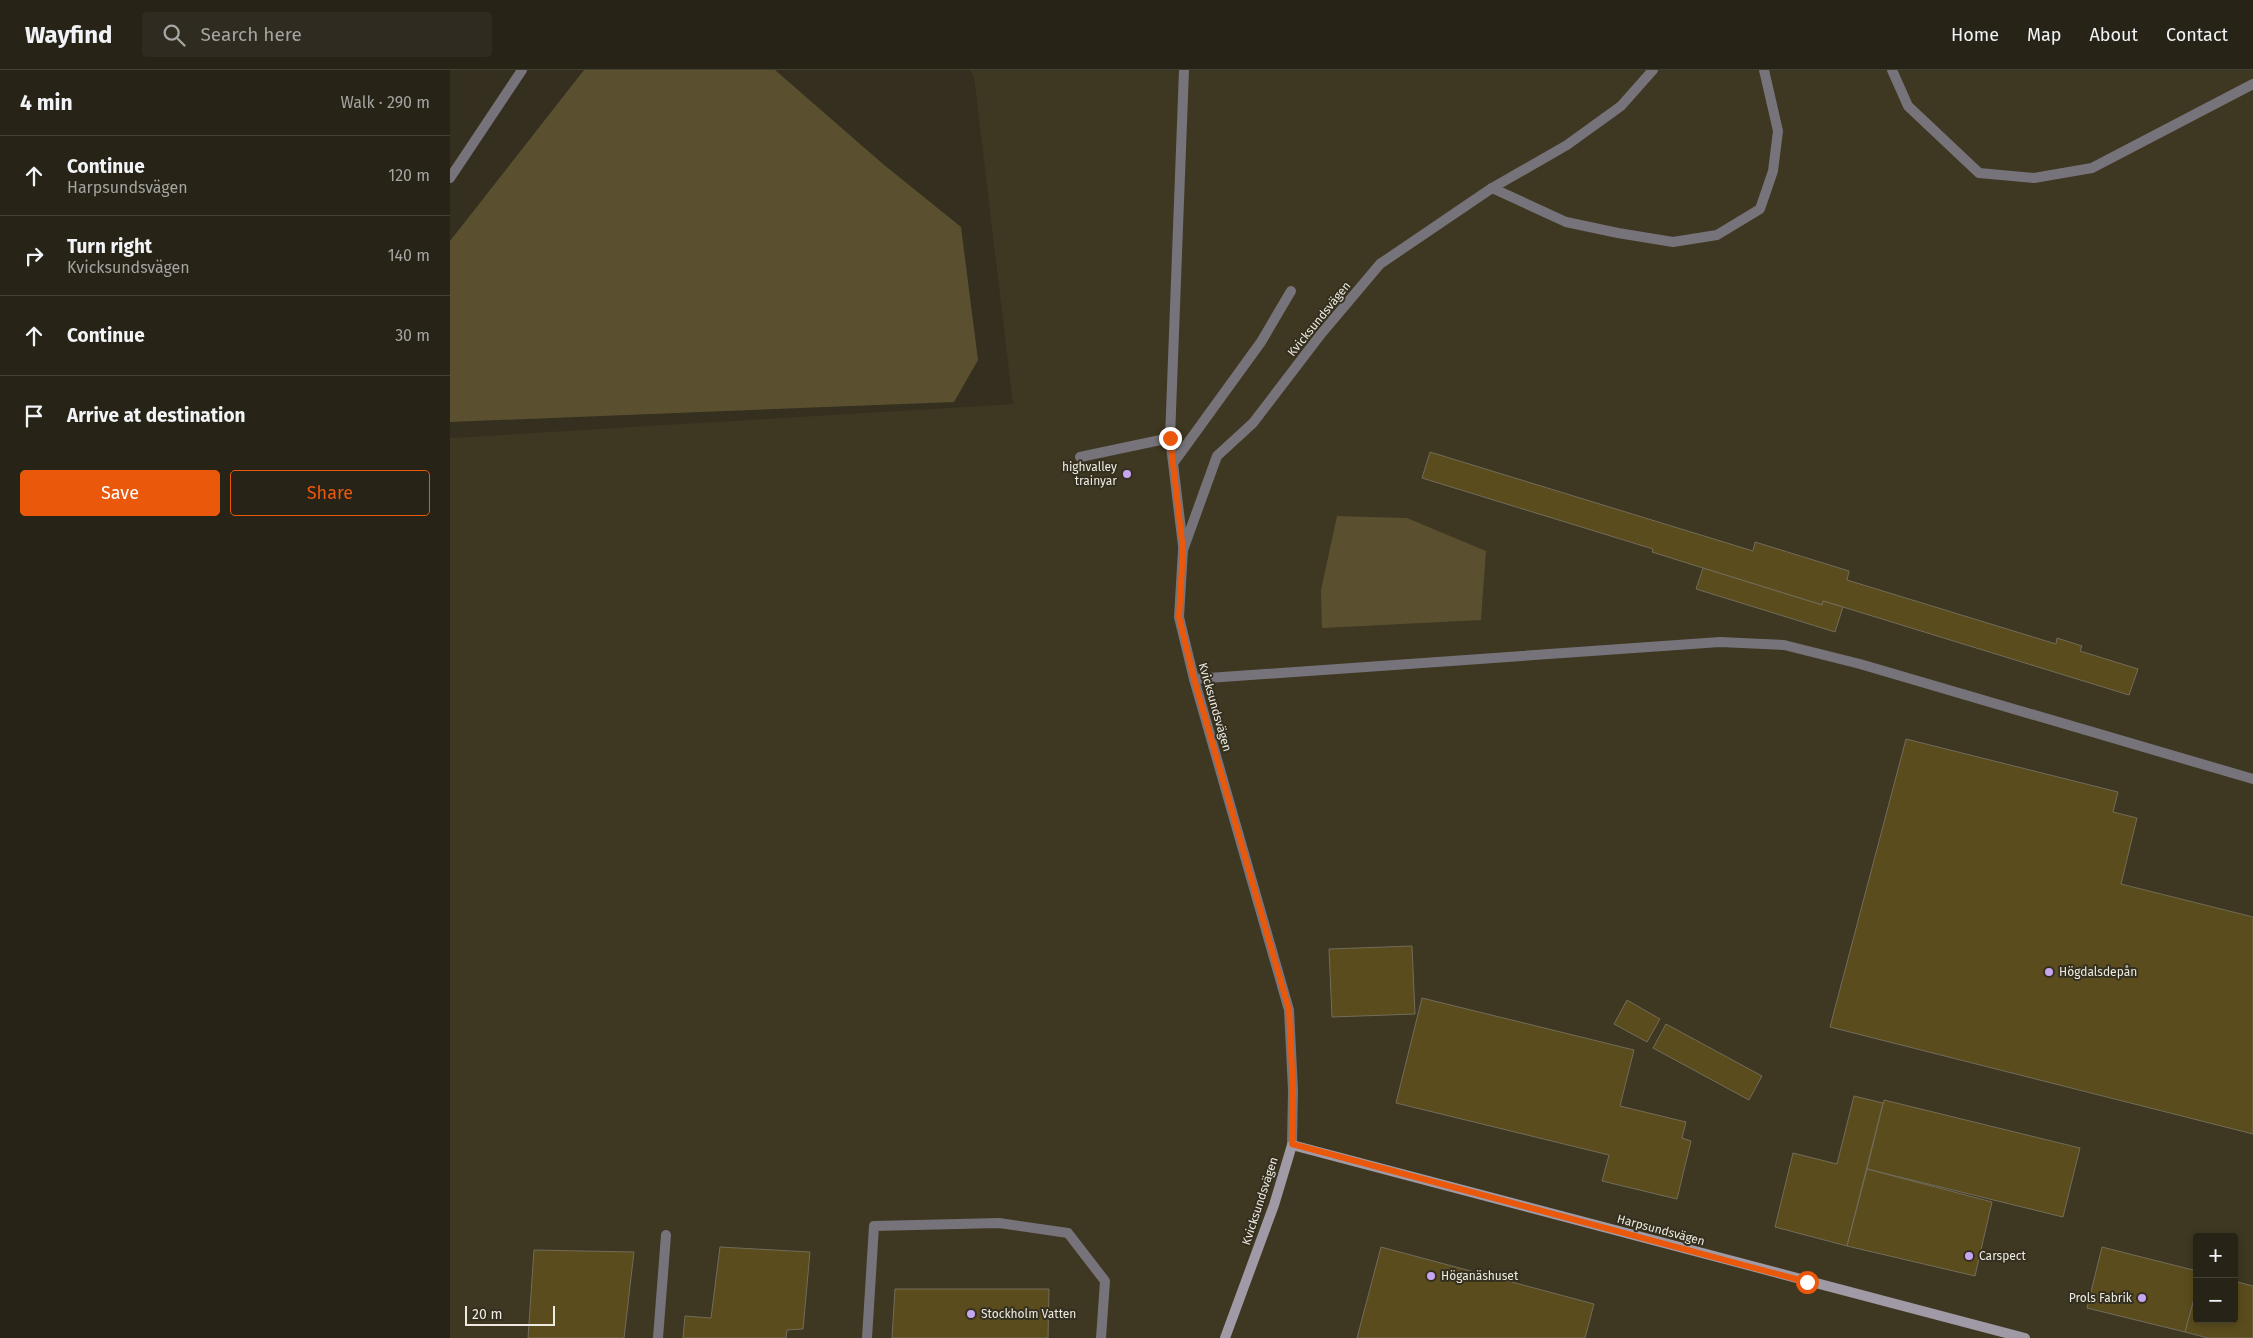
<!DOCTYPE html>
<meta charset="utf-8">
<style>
body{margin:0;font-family:"Fira Sans",sans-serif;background:#2f2b20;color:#f1f3f6}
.controls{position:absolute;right:15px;bottom:15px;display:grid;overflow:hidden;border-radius:5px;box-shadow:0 2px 8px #0003}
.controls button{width:45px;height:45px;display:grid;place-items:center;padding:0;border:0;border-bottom:1px solid #434036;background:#272317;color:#f1f3f6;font:25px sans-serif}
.scale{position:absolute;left:15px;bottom:12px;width:90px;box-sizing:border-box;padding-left:5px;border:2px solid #edeae0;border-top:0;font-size:14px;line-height:18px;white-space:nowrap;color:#edeae0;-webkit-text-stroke:4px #342f1f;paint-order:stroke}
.stop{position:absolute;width:15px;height:15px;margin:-11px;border:4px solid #ea580c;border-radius:50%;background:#fff}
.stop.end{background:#ea580c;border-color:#fff;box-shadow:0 1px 5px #0008}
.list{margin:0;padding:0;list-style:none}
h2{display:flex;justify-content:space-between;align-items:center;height:65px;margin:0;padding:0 20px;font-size:21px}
h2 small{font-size:16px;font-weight:400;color:#a4a4a1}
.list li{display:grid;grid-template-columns:32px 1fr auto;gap:15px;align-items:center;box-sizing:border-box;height:80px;padding:0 20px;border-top:1px solid #434036}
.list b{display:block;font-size:19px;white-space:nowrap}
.list p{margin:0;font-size:16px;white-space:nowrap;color:#a4a4a1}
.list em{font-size:16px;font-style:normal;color:#a4a4a1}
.actions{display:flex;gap:10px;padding:15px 20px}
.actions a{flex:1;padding:11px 0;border:1px solid #ea580c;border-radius:5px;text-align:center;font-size:18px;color:#ea580c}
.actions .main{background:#ea580c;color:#fff}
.icon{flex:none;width:28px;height:28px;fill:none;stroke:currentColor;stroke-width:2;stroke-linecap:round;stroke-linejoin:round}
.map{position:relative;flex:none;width:1803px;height:1268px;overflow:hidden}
header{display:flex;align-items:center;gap:30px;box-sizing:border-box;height:70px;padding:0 25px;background:#272317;border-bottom:1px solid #434036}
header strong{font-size:24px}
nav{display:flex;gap:28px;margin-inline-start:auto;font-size:18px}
.search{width:350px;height:45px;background:#2f2b20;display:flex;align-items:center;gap:12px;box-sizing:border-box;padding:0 18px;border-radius:5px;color:#a4a4a1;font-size:19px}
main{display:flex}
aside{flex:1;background:#272317}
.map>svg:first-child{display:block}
.built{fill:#3e3721;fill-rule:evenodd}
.green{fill:#5a5030}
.building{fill:#5a4c1d;stroke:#726c5b}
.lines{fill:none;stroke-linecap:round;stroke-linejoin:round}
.lane{stroke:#76737b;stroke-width:10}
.street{stroke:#76737b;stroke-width:10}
.secondary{stroke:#9f9aa6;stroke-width:10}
.route{stroke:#ea580c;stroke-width:6}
.poi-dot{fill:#c6a6f0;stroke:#342f1f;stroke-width:2}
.labels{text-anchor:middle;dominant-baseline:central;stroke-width:4;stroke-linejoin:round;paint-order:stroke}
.street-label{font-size:12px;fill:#edeae0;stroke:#342f1f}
.poi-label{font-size:12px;fill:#edeae0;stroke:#342f1f;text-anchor:start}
</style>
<header>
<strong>Wayfind</strong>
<div class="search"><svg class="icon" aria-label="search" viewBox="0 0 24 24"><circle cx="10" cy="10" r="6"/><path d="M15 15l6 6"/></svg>Search here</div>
<nav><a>Home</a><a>Map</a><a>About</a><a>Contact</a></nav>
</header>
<main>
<aside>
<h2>4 min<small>Walk · 290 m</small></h2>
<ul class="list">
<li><svg class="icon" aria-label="ahead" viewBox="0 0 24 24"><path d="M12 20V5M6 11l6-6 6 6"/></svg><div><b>Continue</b><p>Harpsundsvägen</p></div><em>120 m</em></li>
<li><svg class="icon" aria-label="right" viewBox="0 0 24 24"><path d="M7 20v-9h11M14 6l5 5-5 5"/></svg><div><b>Turn right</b><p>Kvicksundsvägen</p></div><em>140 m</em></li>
<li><svg class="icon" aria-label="ahead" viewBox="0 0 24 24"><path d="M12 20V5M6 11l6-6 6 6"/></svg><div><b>Continue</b></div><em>30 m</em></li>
<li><svg class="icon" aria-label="arrive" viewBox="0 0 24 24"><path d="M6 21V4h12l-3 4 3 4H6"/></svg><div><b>Arrive at destination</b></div></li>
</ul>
<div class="actions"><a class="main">Save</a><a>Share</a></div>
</aside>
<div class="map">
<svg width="1803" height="1268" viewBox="0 0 1803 1268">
<rect width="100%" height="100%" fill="#342f1f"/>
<path class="built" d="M520,0H1803V1268H0V368L563,334L524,7ZM1747,1167H1784V1249H1747Z"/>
<g class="green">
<path d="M134,0H325L433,94L511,157L528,290L504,332L0,352V171Z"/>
<path d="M887,446L957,448L1036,481L1031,550L872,558L871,520Z"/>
</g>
<g class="building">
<path d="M980,382L1303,481L1305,472L1399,501L1397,510L1606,574L1607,568L1632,576L1630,581L1688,599L1679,625L1393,537L1373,531L1372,535L1253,498L1202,482L1203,479L972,408Z"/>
<path d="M1253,498L1372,535L1373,531L1393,537L1385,562L1246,519Z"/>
<path d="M1456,669L1668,722L1663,742L1687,748L1671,814L1803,847V1064L1380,957Z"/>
<path d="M962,876L965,944L882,947L879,879Z"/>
<path d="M972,928L1184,980L1170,1036L1236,1052L1232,1068L1241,1071L1227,1129L1152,1111L1159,1085L946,1033Z"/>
<path d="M1177,930L1210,949L1197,972L1164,954Z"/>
<path d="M1216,954L1312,1006L1299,1030L1203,978Z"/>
<path d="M1404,1026L1433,1033L1397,1176L1325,1157L1343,1083L1387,1094Z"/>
<path d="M1434,1030L1630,1078L1613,1147L1417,1099Z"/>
<path d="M1417,1099L1542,1132L1525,1206L1397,1176Z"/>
<path d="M270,1177L360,1182L353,1259L337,1260L336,1268H233L235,1246L261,1248Z"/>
<path d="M931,1177L1144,1234L1135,1268H907Z"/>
<path d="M1652,1177L1747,1201V1218L1735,1262L1637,1238Z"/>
<path d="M84,1180L184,1182L174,1268H78Z"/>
<path d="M1784,1211L1803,1216V1268H1758L1735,1262L1747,1218V1249H1784Z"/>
<path d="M445,1219H599L598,1268H442Z"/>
</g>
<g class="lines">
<g class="lane">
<path d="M1442,0L1458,36L1529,103L1584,108L1642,98L1803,14"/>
<path d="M0,108L72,0"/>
<path d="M1042,118L1116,152L1168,163L1223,172L1267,165L1310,139L1323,101L1328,61L1314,0"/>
<path d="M630,387L720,368"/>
<path d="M724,392L811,272L841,221"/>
<path d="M733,476L720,368L734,0"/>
<path d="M733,480L767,386L803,353L871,264L930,194L1042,118L1117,75L1171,36L1203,0"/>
<path d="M744,609L1270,572L1334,575L1410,594L1803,709"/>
<path d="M208,1268L216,1165"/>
<path d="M417,1268L424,1156L549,1153L618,1163L655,1211L651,1268"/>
</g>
<path class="street" d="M733,480L729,547L744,609L839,940L843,1020L842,1075"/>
<path class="secondary" d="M775,1268L824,1135L842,1075L1575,1268"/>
</g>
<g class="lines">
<path class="route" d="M720,368L733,480L729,547L744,609L839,940L843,1020L842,1074L1357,1212"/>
</g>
<g class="poi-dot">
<circle cx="677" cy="404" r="5"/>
<circle cx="1599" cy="902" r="5"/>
<circle cx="1519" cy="1186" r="5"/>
<circle cx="981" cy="1206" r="5"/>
<circle cx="1692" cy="1228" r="5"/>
<circle cx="521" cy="1244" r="5"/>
</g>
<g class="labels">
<g class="street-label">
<text transform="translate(869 249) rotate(-51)">Kvicksundsvägen</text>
<text transform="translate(765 637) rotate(74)">Kvicksundsvägen</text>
<text transform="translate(810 1131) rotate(-72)">Kvicksundsvägen</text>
<text transform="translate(1211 1160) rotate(15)">Harpsundsvägen</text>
</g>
<g class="poi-label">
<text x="667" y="397" text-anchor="end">highvalley<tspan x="667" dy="14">trainyar</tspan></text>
<text x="1609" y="902">Högdalsdepån</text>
<text x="1529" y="1186">Carspect</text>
<text x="991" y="1206">Höganäshuset</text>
<text x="1682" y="1228" text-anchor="end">Prols Fabrik</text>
<text x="531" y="1244">Stockholm Vatten</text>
</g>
</g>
</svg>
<div class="controls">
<button>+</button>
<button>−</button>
</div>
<div class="scale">20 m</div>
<div class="stop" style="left:1357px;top:1212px"></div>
<div class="stop end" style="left:720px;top:368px"></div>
</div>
</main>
